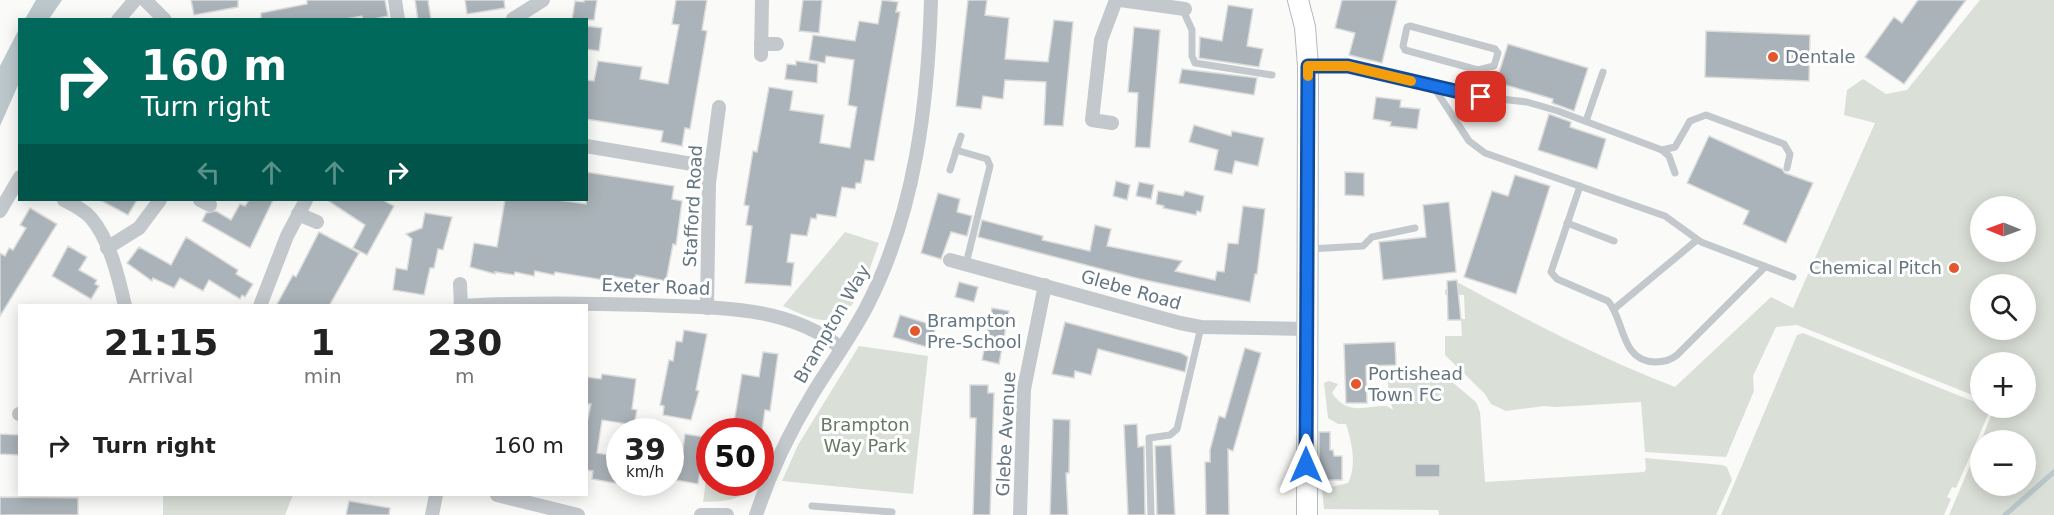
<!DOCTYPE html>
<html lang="en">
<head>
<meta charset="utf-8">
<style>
	:root { --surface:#fff; --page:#f2f2f2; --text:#222; --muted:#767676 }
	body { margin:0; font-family:"DejaVu Sans",sans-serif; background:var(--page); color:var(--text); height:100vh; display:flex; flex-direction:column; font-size:22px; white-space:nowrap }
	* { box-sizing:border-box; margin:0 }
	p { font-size:20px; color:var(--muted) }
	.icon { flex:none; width:33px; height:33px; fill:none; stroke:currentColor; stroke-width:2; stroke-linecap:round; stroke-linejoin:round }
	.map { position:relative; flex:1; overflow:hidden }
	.drawer { position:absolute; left:18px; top:304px; width:570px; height:192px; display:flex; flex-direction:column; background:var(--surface); border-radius:0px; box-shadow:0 3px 15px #0003 }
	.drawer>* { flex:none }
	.hud { position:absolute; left:18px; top:18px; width:570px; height:183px; border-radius:0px; box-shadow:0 3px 15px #0003; background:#00695c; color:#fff; overflow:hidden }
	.needle { width:39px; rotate:271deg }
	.fabs { position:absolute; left:1970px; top:196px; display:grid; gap:12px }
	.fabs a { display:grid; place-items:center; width:66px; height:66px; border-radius:50%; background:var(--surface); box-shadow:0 3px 15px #0003; font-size:30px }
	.speed { position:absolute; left:606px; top:418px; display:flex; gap:12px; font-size:30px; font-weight:700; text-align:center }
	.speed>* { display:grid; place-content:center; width:78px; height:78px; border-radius:50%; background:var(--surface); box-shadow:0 3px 15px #0003; line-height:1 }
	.speed small { font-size:15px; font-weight:400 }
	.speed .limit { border:9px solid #d22; background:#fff; color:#111 }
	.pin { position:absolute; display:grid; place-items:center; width:51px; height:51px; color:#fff; margin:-26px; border-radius:12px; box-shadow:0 3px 9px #0006 }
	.me { position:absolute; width:66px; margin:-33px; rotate:0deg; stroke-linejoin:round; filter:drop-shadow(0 0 4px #0008) }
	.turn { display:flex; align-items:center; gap:21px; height:126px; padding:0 24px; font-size:27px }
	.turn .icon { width:78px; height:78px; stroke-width:2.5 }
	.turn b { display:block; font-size:42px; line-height:51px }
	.lanes { display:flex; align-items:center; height:57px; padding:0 24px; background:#0003; justify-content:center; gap:30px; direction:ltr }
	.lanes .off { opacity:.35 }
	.eta { display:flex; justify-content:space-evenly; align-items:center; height:102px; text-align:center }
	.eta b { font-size:36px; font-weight:700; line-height:42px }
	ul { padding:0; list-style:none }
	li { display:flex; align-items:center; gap:18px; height:78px; padding:0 24px }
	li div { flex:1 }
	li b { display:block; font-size:22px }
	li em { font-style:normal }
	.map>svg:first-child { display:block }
	.green { fill:#dadfd7; fill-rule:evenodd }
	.water { fill:#bbc7cb }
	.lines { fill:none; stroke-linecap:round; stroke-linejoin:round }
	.stream { stroke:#bbc7cb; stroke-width:5 }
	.building { fill:#aab3b9; stroke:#dcdcda; stroke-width:1.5 }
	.secondary-casing { stroke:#b3babf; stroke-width:22 }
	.service { stroke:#c3c8cc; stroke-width:7 }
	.minor { stroke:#c3c8cc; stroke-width:14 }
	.secondary { stroke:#fff; stroke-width:20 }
	.route-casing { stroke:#114b97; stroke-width:15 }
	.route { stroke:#1a73e8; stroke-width:10 }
	.slow { stroke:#f59e0b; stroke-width:10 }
	.poi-dot { fill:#e4572e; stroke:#fff; stroke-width:2 }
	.labels { text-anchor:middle; stroke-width:6; stroke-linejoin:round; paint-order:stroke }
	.poi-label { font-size:18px; fill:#657683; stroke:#fff; text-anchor:start }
	.street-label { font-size:18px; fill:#657683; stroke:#fff }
	.park-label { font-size:18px; fill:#687a64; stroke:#fff }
</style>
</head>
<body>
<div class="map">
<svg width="2054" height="515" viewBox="0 0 2054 515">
	<rect width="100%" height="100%" fill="#fafaf8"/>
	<!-- green -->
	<g class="green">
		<path d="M1980 0H2054V515H1949L1980 442V486H2025V441H1981L1994 408H2025V363H1980V398L1797 325 1776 327 1753 376 1754 391 1726 457 1645 452 1641 402 1556 407 1544 406 1506 411 1491 404 1485 394 1445 355V336H1462L1461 319H1465L1464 295H1445V290L1459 283C1530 322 1600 358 1675 387L1771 297 1793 308 1875 123 1844 115 1847 90 1863 79 1886 94 1907 90ZM1980 207H2025V252H1980ZM1980 285H2025V330H1980Z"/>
		<path d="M845 232 879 243C869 268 857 323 822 320 809 319 795 311 783 306Z"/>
		<path d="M1803 333 1980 404V408H1991L1956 488 1952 487 1947 497 1951 499 1944 515H1721L1797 335Z"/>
		<path d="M859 346 928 356 913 494 782 481 798 445Z"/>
		<path d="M1418 367 1440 372 1476 402 1480 412 1485 482 1644 472 1646 469 1645 458 1722 465 1727 467 1732 480 1716 515H1439L1438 510 1324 509 1322 489 1348 483C1357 465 1352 443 1346 424H1338L1328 418 1324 383 1329 381 1338 384 1332 393C1348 416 1363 406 1387 406L1393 410 1389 397 1387 368Z"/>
		<path d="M709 458 710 483H753C743 502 723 501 703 502Z"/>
		<path d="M163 495H293L285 515H163Z"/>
	</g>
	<!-- water -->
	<g class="water">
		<path d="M36 0H62L49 19H25Z"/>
		<path d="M19 29V83L0 126V66Z"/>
	</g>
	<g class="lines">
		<!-- stream -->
		<path class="stream" d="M2005 515 2054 472"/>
	</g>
	<!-- building -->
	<g class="building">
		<path d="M191 0H238V7L194 15Z"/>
		<path d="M307 0H385L388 16 369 20H363L362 16 340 20H261V13L307 4Z"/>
		<path d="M415 0H428L431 20H418Z"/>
		<path d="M465 0H504L505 8 467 14Z"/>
		<path d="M584 0H597L594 20H572L575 1 584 2Z"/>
		<path d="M676 0H707L702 30 707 31 690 129 685 128 682 146 661 142 663 131 586 119V80L594 81 598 61 642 67 640 79 668 84 679 25 672 24Z"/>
		<path d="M803 0H822L819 33 799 31Z"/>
		<path d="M882 0 898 2 896 12H900L874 161 865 160 861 183H856L855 189 842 187 836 217 817 214 816 219 811 218 807 236 791 234 787 262 794 263 791 286 745 283 752 226 746 225 749 206 744 205 753 151 757 152 769 87 793 91 790 110 824 115 820 143 850 148 857 107 848 105 854 60 826 56 825 63 809 60 813 35 855 41 859 21 878 24Z"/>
		<path d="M968 0H987L985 15 1009 18 1005 59 1048 62 1054 20 1073 22 1063 126 1044 125 1046 82 1005 80 1003 99 983 96 981 109 956 106Z"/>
		<path d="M1342 0H1397L1382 63 1349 55 1355 33 1335 28Z"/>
		<path d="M1918 0H1966L1904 84 1865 57 1894 17 1902 23Z"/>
		<path d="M1228 5 1253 9 1247 46 1263 49 1259 67 1199 58 1200 37 1222 41Z"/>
		<path d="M586 26 602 28 599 51 586 49Z"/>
		<path d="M1134 27 1160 30 1150 148 1135 147 1138 93 1128 92Z"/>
		<path d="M1706 31 1810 35 1809 81 1705 77Z"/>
		<path d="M1508 44 1588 68 1574 111 1552 103 1553 99 1496 82Z"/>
		<path d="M796 61 818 64 817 83 785 79 787 64 796 65Z"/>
		<path d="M1182 69 1257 78 1254 95 1179 83Z"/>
		<path d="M1376 97 1401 100 1400 107 1420 109 1417 129 1390 126 1391 122 1373 119Z"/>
		<path d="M1549 114 1571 122 1570 127 1606 139 1597 169 1538 150Z"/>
		<path d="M1194 125 1231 136 1232 131 1264 138 1258 166 1235 161 1232 174 1214 170 1218 150 1189 142Z"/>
		<path d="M1709 136 1782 169 1785 173 1813 183 1786 243 1743 224 1749 211 1687 183Z"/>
		<path d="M586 172 674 186 672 199 682 201 676 245 673 244 666 281 636 275 635 280 605 275 604 280 555 272 554 275 535 271 534 276 515 272 514 275 495 272V274L470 267 474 243 497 247 505 200H558L586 204Z"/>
		<path d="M1345 172 1364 173V196L1345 195Z"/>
		<path d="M1515 175 1550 186 1516 294 1464 277 1492 191 1508 196Z"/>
		<path d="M1116 181 1130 185 1127 200 1113 196Z"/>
		<path d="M1139 182 1154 185 1151 199 1136 196Z"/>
		<path d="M1158 191 1183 196 1185 191 1204 196 1201 212 1197 211 1196 215 1163 208 1164 206 1156 204Z"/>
		<path d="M938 193 960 199 957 212 972 216 967 236 951 232 941 259 921 253Z"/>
		<path d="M100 200H137L128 215Z"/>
		<path d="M249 200H273L250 248 202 221 206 213 216 211 231 220 240 204 245 206Z"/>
		<path d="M327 200H383L394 206 367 255 353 248 365 225Z"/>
		<path d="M1449 202 1456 272 1383 280 1379 242 1426 237 1423 205Z"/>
		<path d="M1243 206 1265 209 1257 274H1255L1250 302 1140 279 978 237 982 220 1043 236 1042 240 1090 251 1095 225 1111 229 1107 246 1182 261 1175 271 1215 280 1217 271 1224 272 1228 243 1238 244Z"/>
		<path d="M30 208 57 224 0 316V253L5 256 9 248 13 250 26 228 20 225Z"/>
		<path d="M425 213 452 217 443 250 438 249 434 268H430L424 295 393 290 396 268 407 270 412 239 406 234 422 228Z"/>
		<path d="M319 232 359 253 329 306H276L293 275 296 277Z"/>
		<path d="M186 237 238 270 236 274 253 284 245 297 242 295 240 299 209 280 203 291 180 278 174 288 153 278 152 281 127 263 139 247 171 265Z"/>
		<path d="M68 246 87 257 79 270 97 280 95 284 99 286 91 299 52 276Z"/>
		<path d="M1457 280 1461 320H1448L1447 281Z"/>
		<path d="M959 282 978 287 974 302 955 297Z"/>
		<path d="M992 308 1009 311 999 364 982 360Z"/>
		<path d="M900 315 936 326 930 348 893 337Z"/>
		<path d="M1065 322 1181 353 1188 357 1185 372 1098 349 1091 375 1075 371 1074 378 1052 374Z"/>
		<path d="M684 330 707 334 696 390 699 391 691 420 663 415 664 406 660 405 669 360 673 361 676 341 682 342Z"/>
		<path d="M1395 342 1396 365 1366 366 1367 403H1346L1344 344Z"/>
		<path d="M1245 348 1261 353 1233 451 1228 449 1229 515H1206L1205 462H1210V450L1219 416 1225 418Z"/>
		<path d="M763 352 778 354 770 411 765 410 762 430 743 432 733 429 742 374 759 377Z"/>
		<path d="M602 374 636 379 632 409 637 410 634 425 602 420 597 453 620 457V484L592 479 593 471 586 470V427L591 404H586V377L601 379Z"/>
		<path d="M970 385H988V393H994L990 515H973L976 418H970Z"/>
		<path d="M1053 419 1070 420 1069 473H1066L1068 515H1050Z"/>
		<path d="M1137 424 1138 447 1144 446 1145 515H1128L1124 425Z"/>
		<path d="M1319 432H1330V450H1333L1334 456H1342V480H1319Z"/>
		<path d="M0 434 20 435V455L0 454Z"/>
		<path d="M685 434 710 438 708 454 703 453 698 484 670 479V447L683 449Z"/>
		<path d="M1171 445 1175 515H1157L1155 446Z"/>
		<rect x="1415" y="464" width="25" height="13"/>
		<path d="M0 497 78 498V515H0Z"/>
		<path d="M349 501 390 508 389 515H346Z"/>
	</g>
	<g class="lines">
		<!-- secondary casing -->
		<g class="secondary-casing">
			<path id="secondary" d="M1298 0 1305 27 1308 66 1307 515"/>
		</g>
		<!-- service -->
		<g class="service">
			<path d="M1182 8 1192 30V56L1195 63 1272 75"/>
			<path d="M1410 26 1495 49 1498 53 1494 66 1478 70 1405 50 1403 46 1407 27Z"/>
			<path d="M1310 66H1348L1474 96 1527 102 1558 111 1662 150 1669 156 1675 173"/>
			<path d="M1433 86 1469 141 1485 153 1665 216 1701 242 1793 277"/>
			<path d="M1474 96 1478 70"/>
			<path d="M1586 121 1603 72"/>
			<path d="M956 150 987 159 990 166 966 264"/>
			<path d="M1662 150 1675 147 1690 121 1706 115 1784 144 1790 154 1787 168"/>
			<path d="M950 170 961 136"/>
			<path d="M1580 186 1551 272 1557 279 1608 301C1625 320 1620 361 1655 362 1663 362 1671 360 1677 355L1765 267"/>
			<path d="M1567 223 1614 241"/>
			<path d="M1309 249 1363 246 1372 237 1415 228"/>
			<path d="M1614 309 1697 240"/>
			<path d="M812 506 892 512"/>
			<path d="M1151 515 1149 438 1170 435 1177 429 1201 327"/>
		</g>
		<!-- minor -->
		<g class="minor">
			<path d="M145 0 165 20"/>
			<path d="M395 0 398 20"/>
			<path d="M1120 0 1185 9"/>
			<path d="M513 19 543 0"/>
			<path d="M118 20 135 0"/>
			<path d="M761 44H777"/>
			<path d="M761 55 762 0"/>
			<path d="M1112 123 1092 120 1101 40 1116 0"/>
			<path d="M586 146 710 167"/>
			<path d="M64 200C74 205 84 210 91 218 110 240 119 279 125 306"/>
			<path d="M200 200 210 205"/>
			<path d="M0 211 20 177"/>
			<path d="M298 214 317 222"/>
			<path d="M107 248 139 228 160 200"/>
			<path d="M950 260 1180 323 1201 327 1306 329"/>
			<path d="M460 284 461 306"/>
			<path d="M260 306 287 236 306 200"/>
			<path d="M460 306C523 302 585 303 648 305 714 308 787 304 841 348"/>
			<path d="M707 308 709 183 719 107"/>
			<path d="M19 414H20"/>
			<path d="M497 495 578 515"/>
			<path d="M432 515 436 495"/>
			<path d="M701 515H727"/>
			<path d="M756 515C770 473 789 433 812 395 830 365 851 337 867 306 915 213 928 104 931 0"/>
			<path d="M1020 515 1024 389 1045 285"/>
		</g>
		<!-- secondary -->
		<use href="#secondary" class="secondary"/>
	</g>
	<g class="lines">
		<!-- route casing -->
		<g class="route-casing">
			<path id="route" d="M1306 465 1308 66H1348L1481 97"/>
		</g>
		<!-- route -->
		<use href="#route" class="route"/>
		<!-- slow -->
		<path class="slow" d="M1308 76V66H1348L1411 81"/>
	</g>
	<!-- markers -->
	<g class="poi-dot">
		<circle cx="1773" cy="57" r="6"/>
		<circle cx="1954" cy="268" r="6"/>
		<circle cx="915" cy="331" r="6"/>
		<circle cx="1356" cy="384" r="6"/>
	</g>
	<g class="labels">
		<!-- poi labels -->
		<g class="poi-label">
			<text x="1785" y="63">Dentale</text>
			<text x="1942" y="274" text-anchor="end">Chemical Pitch</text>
			<text x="927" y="327">Brampton<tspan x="927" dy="21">Pre-School</tspan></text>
			<text x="1368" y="380">Portishead<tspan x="1368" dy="21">Town FC</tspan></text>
		</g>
		<!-- street labels -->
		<g class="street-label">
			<text transform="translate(693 206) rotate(-87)" y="6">Stafford Road</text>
			<text transform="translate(656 287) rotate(2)" y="6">Exeter Road</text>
			<text transform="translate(1131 290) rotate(16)" y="6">Glebe Road</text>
			<text transform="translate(832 324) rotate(-60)" y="6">Brampton Way</text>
			<text transform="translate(1006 434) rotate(-87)" y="6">Glebe Avenue</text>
		</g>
		<!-- park labels -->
		<g class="park-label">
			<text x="865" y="431">Brampton<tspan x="865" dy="21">Way Park</tspan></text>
		</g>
	</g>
</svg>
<div class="fabs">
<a><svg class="needle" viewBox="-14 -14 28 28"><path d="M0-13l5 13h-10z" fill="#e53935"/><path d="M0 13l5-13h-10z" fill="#767676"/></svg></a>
<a><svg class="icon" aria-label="search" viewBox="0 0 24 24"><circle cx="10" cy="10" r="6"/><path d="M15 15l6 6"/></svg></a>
<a>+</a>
<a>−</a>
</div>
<div class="speed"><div>39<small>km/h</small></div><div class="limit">50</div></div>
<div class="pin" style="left:1481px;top:97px;background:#d93025"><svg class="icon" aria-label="arrive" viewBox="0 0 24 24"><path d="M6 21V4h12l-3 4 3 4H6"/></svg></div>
<svg class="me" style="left:1306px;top:465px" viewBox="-20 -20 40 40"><path d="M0-17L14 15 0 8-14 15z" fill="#1a73e8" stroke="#fff" stroke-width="4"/></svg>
<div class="hud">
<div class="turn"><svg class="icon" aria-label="right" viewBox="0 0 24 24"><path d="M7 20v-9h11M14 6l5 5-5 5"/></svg><div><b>160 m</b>Turn right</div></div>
<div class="lanes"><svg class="icon off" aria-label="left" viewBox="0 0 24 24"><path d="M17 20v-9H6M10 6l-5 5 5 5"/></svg><svg class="icon off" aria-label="ahead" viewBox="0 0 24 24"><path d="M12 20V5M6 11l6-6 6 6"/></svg><svg class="icon off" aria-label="ahead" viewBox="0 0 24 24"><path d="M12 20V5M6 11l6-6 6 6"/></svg><svg class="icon" aria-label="right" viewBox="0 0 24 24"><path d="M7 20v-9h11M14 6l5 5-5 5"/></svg></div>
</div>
<section class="drawer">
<div class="eta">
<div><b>21:15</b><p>Arrival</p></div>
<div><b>1</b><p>min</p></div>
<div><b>230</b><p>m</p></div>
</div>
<ul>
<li><svg class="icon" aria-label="right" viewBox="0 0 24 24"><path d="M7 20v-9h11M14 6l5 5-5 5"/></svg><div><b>Turn right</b></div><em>160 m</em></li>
</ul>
</section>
</div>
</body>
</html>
